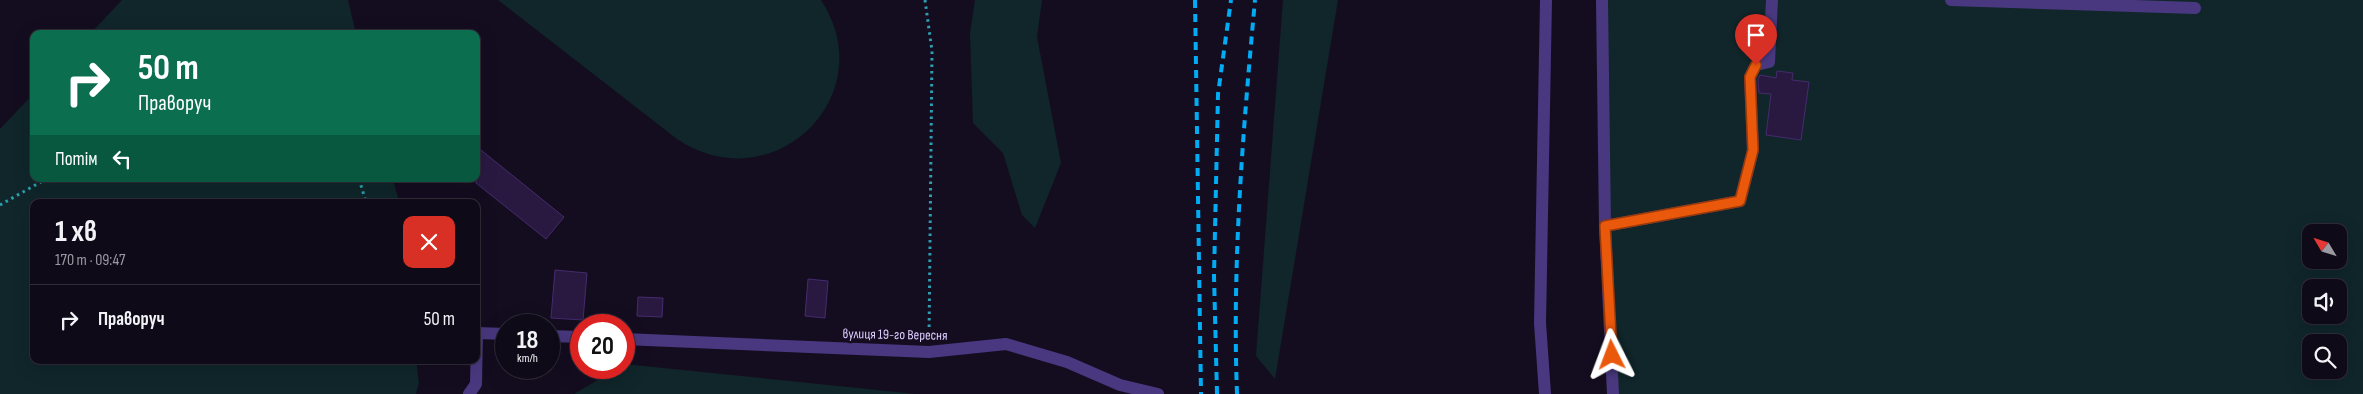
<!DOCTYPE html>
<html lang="uk">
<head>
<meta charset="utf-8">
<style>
	:root { --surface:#0f0a18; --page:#1d1825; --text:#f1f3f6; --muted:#9b9aa2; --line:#2f2b37 }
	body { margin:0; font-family:"Sofia Sans Condensed",sans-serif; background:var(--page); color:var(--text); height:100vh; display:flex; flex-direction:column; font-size:19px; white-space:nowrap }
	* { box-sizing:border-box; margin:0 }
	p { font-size:16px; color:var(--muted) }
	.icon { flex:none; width:28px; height:28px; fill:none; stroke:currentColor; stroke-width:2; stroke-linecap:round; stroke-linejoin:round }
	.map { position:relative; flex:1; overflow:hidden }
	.details { position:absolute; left:30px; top:199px; width:450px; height:165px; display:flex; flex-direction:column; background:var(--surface); border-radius:10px; box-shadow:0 5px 20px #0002,0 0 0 1px var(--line) }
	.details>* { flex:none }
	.top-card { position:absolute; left:30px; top:30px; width:450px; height:152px; border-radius:10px; box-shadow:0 5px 20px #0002,0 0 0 1px var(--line); background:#0b6e4f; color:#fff; overflow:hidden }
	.needle { width:32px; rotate:308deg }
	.fabs { position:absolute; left:2302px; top:224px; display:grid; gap:10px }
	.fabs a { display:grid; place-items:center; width:45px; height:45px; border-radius:10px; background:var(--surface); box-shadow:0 5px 20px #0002,0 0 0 1px var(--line); font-size:25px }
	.speed { position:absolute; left:495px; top:314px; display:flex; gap:10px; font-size:25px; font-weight:700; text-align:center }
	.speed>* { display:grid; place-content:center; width:65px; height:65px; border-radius:50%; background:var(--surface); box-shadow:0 5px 20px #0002,0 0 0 1px var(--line); line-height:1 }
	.speed small { font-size:12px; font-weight:400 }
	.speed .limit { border:8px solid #d22; background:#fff; color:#111 }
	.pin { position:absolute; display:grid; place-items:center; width:42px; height:42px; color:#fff; margin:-51px -21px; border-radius:50% 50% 50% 0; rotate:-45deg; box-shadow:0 0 5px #0007 }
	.pin .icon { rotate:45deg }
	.me { position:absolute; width:55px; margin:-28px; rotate:357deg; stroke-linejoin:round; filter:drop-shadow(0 0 4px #0008) }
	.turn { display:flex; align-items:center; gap:18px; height:105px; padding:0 25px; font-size:22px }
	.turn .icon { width:65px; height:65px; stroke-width:2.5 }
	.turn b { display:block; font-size:35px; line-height:42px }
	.then { display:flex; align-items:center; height:48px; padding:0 25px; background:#0003; gap:10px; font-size:19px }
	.round { display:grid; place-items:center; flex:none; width:52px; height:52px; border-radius:10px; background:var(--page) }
	.summary { display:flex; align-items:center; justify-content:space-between; height:85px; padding:0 25px }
	h1 { font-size:30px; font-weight:700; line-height:38px }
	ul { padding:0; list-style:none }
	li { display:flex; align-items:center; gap:15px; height:70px; padding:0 25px; border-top:1px solid var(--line) }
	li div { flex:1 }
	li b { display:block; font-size:19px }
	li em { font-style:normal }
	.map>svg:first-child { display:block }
	.green { fill:#10262a; fill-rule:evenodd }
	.building { fill:#291941; stroke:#452b6d }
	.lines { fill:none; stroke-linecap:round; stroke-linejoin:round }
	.path { stroke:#2e9eb1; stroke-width:3; stroke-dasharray:2.5 4; stroke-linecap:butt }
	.minor { stroke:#49387f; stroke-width:12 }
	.rail { stroke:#01acf5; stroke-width:4; stroke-dasharray:8 6; stroke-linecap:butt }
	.route-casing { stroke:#983908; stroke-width:12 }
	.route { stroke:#ea580c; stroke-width:9 }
	.labels { text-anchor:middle; stroke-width:5; stroke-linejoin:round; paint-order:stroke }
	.street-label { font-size:14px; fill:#dcccff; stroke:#140d20 }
</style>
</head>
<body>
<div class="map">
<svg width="2363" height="394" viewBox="0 0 2363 394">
	<rect width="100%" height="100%" fill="#140d20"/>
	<!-- green -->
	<g class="green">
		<path d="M122 0H348L356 34H90Z"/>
		<path d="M498 0H821C884 96 772 203 677 139Z"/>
		<path d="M975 0H1042L1037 37 1061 163 1035 228 1022 215 1003 153 973 123 970 33Z"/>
		<path d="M1283 0H1338L1275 379 1256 356Z"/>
		<path d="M1602 0H2363V394H1615ZM2311 232H2339V260H2311ZM2311 288H2339V315H2311ZM2311 342H2339V370H2311Z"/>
		<path d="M34 93V179H393L399 202H34V360H416L419 383 416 394H0V129Z"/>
		<path d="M624 364 907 393 914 394H574L618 368H624Z"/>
	</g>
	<!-- building -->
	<g class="building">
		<path d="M1777 71 1793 73 1792 80 1809 82 1801 140 1766 135 1771 94 1759 93 1758 79 1760 75 1776 78Z"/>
		<path d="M476 146 564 217 546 239 476 183Z"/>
		<path d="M555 270 587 273 583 320 551 318Z"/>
		<path d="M808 279 828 281 825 318 805 316Z"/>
		<path d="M638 297 663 298 662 317 637 316Z"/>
	</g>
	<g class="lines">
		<!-- path -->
		<g class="path">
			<path d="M925 0 932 51 929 339"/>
			<path d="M359 179 366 202"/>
			<path d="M0 205 46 179"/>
		</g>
		<!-- minor -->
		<g class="minor">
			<path d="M1602 0 1605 226 1613 394"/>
			<path d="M1951 0 2195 8"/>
			<path d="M1605 226 1740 201 1753 150 1750 77 1756 65 1769 62 1772 0"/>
			<path d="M549 336 581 337"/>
			<path d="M624 339 929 352 1006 344 1067 362 1120 385 1158 394"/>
			<path d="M469 394 476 384 477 333 506 334"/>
			<path d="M1545 394 1540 323 1546 0"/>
		</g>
		<!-- rail -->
		<g class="rail">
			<path d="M1195 0 1201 394"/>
			<path d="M1217 394 1214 276 1218 94 1231 0"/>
			<path d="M1237 394C1232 262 1243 131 1255 0"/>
		</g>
	</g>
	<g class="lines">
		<!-- route casing -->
		<g class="route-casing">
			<path id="route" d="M1612 355 1605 226 1740 201 1753 150 1750 77 1756 65"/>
		</g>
		<!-- route -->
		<use href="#route" class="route"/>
	</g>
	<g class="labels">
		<!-- street labels -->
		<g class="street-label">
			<text transform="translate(895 334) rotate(1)" y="5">вулиця 19-го Вересня</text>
		</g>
	</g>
</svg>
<div class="fabs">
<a><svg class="needle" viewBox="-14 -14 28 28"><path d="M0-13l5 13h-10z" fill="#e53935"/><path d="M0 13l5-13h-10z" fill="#9b9aa2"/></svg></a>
<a><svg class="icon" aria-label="sound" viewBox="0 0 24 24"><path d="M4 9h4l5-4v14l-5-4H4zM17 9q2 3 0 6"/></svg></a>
<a><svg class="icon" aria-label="search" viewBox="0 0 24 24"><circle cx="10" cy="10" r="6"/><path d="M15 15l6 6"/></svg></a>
</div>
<div class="speed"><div>18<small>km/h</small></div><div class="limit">20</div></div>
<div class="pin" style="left:1756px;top:65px;background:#d93025"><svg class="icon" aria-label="arrive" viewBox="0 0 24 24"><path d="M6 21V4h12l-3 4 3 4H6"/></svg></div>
<svg class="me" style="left:1612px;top:355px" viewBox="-20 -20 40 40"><path d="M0-17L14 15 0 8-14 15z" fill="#ea580c" stroke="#fff" stroke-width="4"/></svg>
<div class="top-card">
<div class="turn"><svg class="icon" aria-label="right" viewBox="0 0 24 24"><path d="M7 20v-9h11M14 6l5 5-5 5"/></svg><div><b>50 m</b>Праворуч</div></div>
<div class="then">Потім<svg class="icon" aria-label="left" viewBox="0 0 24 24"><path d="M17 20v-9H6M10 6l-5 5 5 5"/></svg></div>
</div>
<section class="details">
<div class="summary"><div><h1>1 хв</h1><p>170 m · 09:47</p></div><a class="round" style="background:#d93025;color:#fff"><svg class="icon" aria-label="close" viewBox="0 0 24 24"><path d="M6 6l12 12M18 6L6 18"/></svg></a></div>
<ul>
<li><svg class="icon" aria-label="right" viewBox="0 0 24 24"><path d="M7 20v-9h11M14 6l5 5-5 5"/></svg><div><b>Праворуч</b></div><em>50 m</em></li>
</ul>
</section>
</div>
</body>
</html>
